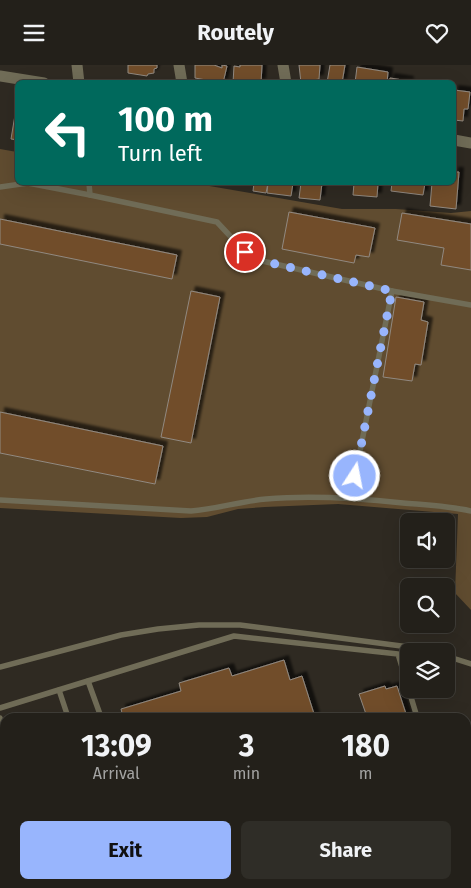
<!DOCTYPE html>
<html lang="en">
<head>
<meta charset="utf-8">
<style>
	:root { --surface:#23201a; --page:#2f2d27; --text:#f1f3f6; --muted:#a3a3a2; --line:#403e39; --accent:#98b5fd }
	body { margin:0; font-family:"Fira Sans",sans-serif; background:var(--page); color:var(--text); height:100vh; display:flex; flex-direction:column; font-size:19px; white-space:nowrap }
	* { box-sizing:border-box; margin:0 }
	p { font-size:16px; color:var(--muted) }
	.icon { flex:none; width:28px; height:28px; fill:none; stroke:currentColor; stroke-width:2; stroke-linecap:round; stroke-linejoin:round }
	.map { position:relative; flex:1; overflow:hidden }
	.panel { position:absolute; left:0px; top:648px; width:471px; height:176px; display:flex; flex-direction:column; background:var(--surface); border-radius:15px 15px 0 0; box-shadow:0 5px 20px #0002,0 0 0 1px var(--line) }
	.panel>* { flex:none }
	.hud { position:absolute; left:15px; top:15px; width:441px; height:105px; border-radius:8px; box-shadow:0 5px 20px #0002,0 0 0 1px var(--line); background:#00695c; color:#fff; overflow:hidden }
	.controls { position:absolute; left:400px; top:448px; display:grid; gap:10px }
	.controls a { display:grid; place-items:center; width:55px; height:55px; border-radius:8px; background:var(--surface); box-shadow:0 5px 20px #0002,0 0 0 1px var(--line); font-size:25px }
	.pin { position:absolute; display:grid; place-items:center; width:42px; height:42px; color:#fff; margin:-21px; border:2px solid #fff; border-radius:50%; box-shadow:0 1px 5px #0007 }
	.me { position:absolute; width:55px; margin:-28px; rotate:11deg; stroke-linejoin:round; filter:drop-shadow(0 0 4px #0008) }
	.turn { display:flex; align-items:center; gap:18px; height:105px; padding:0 20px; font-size:22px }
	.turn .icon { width:65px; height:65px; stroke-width:2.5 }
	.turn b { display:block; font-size:35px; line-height:42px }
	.eta { display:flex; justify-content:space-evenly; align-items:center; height:85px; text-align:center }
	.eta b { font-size:30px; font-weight:700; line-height:35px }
	.action { display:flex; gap:10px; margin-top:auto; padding:10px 20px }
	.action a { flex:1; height:58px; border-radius:8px; background:var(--accent); color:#111; font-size:20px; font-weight:700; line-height:58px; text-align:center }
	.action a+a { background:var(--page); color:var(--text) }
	header { display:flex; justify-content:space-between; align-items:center; height:65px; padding:0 20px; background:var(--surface); font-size:22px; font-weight:700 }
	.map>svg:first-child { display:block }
	.green { fill:#604c30 }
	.building { fill:#714e29; stroke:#918981; filter:url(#shadow) }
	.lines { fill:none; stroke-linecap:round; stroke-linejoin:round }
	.path { stroke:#948f89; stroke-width:2.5; stroke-dasharray:2.5 2.5; stroke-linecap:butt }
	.lane { stroke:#706c57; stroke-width:5.5 }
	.street { stroke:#706c57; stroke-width:11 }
	.route { stroke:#98b5fd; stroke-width:9; stroke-dasharray:0 16.2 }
</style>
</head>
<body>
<header><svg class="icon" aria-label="menu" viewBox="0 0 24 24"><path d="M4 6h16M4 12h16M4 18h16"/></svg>Routely<svg class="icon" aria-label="heart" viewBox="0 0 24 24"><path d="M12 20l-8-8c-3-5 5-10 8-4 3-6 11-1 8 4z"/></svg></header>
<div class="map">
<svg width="471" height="823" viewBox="0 0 471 823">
	<defs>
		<filter id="shadow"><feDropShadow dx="4.5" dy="-4.5" stdDeviation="1" flood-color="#0009"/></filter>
	</defs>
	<rect width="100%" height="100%" fill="#2f2a22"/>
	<!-- green -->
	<path class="green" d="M0 84 17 87 18 118H192L342 144H396L451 148 471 146V545L455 528 458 449 338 439 265 442 238 444 207 452 181 453 0 443Z"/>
	<!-- building -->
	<g class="building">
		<path d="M128 0H157V3L154 4V8L148 9 147 11 128 8Z"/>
		<path d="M195 0H214L222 3V0L227 1 223 18 195 13Z"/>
		<path d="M240 0H262L261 18H233L234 1 240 2Z"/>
		<path d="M299 0H320L319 14 313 15V18H301Z"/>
		<path d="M330 0H345L342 18H327Z"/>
		<path d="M357 2 388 7 387 18H355Z"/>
		<path d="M390 13 409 16V18H389Z"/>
		<path d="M454 25 470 27 468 44H464L463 56 454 55Z"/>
		<path d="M17 38H18V75L11 74Z"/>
		<path d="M454 107H459L456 144 430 141 432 118H454Z"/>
		<path d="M254 118H268L266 128 253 126Z"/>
		<path d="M268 118H293L291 131 267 128Z"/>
		<path d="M301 118H322L320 135 299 133Z"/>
		<path d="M354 118H378L377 132 353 130Z"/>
		<path d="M392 118H425L423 130 391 126Z"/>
		<path d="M289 147 375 163 369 192 356 190 354 198 282 184Z"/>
		<path d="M402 148 471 159V205L441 200 444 183 397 175Z"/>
		<path d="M0 154 177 190 172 214 0 179Z"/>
		<path d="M191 226 220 232 191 378 161 372Z"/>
		<path d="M396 232 424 237 421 255 428 257 421 300 415 299 412 316 383 312Z"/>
		<path d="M0 347 163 381 155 419 0 388Z"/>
		<path d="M284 595 290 615 302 611 315 652H123L121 644 181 626 179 618 229 603 232 611Z"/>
		<path d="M385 621 386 624 397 621 407 652H367L359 629Z"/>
	</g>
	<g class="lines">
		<!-- path -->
		<path class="path" d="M284 823 287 822 288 819"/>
		<!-- lane -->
		<g class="lane">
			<path d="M89 118 90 130 217 157 245 187 258 195 392 226 471 240"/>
			<path d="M0 122 28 118 90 130"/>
			<path d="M355 411 392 226"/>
			<path d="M0 435 191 446C217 444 241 436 266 434 313 430 357 433 403 438 426 440 449 441 471 446"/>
			<path d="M446 591 471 599"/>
			<path d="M0 602 121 570 158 564 199 560H240L409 582 426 586"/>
			<path d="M88 616 101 652"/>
			<path d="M59 625 68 652"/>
			<path d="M0 643 234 571 398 589 417 652"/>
			<path d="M0 653 5 669"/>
			<path d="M52 819 53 823"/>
			<path d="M103 823 117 819"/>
		</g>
		<!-- street -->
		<g class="street">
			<path d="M77 0 79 18"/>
			<path d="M179 0 182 18"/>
			<path d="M283 0 286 18"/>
			<path d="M0 11 44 18"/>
			<path d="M454 75 471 78"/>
		</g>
	</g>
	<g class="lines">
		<!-- route -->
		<path class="route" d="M245 187 258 195 392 226 355 411"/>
	</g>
</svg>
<div class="controls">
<a><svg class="icon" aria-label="sound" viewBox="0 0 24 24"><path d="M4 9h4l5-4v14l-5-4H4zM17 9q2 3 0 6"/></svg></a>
<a><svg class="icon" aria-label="search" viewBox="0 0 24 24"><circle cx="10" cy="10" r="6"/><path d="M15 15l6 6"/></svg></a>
<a><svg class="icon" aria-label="layers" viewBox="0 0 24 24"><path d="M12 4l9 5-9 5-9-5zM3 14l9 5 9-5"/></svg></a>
</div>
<div class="pin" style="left:245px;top:187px;background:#d93025"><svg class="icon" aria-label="arrive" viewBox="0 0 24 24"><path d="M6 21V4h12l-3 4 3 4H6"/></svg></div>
<svg class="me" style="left:355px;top:411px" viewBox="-20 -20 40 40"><circle r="17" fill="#98b5fd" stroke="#fff" stroke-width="3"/><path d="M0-11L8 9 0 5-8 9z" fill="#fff"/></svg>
<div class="hud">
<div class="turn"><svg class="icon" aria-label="left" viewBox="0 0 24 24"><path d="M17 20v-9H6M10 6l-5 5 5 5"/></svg><div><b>100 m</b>Turn left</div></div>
</div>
<section class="panel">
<div class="eta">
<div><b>13:09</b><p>Arrival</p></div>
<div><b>3</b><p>min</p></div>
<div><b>180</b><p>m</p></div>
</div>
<div class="action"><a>Exit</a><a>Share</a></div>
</section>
</div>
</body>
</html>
